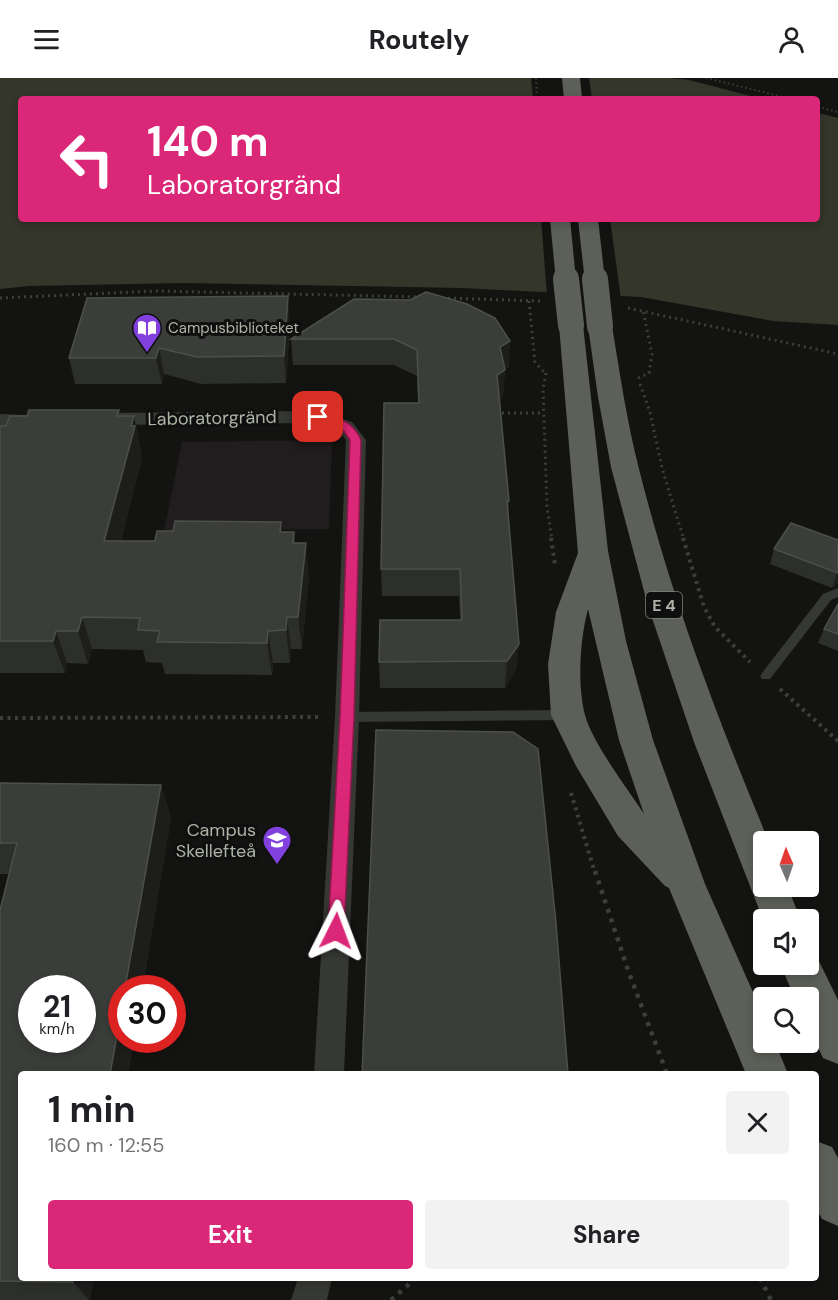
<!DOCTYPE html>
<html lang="en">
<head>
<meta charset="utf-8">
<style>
	:root { --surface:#fff; --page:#f2f2f2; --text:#202124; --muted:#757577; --accent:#db2777 }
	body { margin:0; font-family:"DM Sans",sans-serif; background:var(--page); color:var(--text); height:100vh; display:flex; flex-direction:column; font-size:22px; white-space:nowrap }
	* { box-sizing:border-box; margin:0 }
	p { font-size:20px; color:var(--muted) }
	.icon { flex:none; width:33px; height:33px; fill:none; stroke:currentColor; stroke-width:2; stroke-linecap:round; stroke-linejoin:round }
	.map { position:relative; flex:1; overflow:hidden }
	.side { position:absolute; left:18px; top:993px; width:801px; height:210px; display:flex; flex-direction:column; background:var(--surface); border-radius:6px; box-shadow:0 3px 9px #0003 }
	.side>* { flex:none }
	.top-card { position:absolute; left:18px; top:18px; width:802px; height:126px; border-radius:6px; box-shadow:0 3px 9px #0003; background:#db2777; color:#fff; overflow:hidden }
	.needle { width:39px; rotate:358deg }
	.fabs { position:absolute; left:753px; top:753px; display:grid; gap:12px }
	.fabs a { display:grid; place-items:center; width:66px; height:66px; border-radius:6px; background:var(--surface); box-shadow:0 3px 9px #0003; font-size:30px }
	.speed { position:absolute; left:18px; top:897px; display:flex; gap:12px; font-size:30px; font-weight:700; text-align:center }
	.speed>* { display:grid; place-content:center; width:78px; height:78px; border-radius:50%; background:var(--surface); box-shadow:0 3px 9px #0003; line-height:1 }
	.speed small { font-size:15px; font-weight:400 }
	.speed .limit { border:9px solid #d22; background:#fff; color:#111 }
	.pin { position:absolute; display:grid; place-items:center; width:51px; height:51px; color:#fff; margin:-26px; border-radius:12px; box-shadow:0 3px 9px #0006 }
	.me { position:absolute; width:66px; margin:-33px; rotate:3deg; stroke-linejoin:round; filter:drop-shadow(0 0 4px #0008) }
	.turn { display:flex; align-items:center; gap:21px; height:126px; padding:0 30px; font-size:27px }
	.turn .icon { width:78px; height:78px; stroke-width:2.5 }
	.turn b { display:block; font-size:42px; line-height:51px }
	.round { display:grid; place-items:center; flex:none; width:63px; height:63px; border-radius:6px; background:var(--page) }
	.summary { display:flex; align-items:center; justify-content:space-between; height:102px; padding:0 30px }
	h1 { font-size:36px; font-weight:700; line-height:45px }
	.action { display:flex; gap:12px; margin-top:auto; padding:12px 30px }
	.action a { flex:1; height:69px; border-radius:6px; background:var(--accent); color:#fff; font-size:24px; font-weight:700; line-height:69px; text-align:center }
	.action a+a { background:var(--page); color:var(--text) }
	header { display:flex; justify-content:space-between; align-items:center; height:78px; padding:0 30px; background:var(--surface); font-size:27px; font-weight:700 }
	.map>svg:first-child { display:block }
	.green { fill:#211c1d }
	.water { fill:#34362a }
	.pier { fill:#131412 }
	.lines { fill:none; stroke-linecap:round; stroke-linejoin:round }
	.path-far3 { stroke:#3d3f3a; stroke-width:2; stroke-dasharray:1.5 3; stroke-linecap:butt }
	.path-far2 { stroke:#3d3f3a; stroke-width:3; stroke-dasharray:2 4; stroke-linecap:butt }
	.path-far1 { stroke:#3d3f3a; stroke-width:4; stroke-dasharray:3 4.5; stroke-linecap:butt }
	.path { stroke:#3d3f3a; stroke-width:4.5; stroke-dasharray:4 6; stroke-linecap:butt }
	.service { fill:#363834; fill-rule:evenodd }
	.minor { fill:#363834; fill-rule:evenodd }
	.trunk { fill:#5c6058; fill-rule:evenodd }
	.trunk-bridge-far1 { stroke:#5c6058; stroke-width:20 }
	.trunk-bridge { stroke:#5c6058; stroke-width:26 }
	.wall { fill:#2d2f2c }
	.shaded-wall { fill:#1d1e1c }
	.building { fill:#3a3d39; stroke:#4c504a; stroke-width:1.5; fill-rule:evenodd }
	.route { fill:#db2777; stroke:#8e194d; stroke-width:1.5 }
	.labels { text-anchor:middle; stroke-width:6; stroke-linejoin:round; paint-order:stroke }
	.far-poi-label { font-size:15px; fill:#adb3a5; stroke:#0e0f0e; text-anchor:start }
	.shield { fill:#0e0f0e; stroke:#7d8278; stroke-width:1.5 }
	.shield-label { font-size:16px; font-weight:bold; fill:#adb3a5 }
	.street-label { font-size:18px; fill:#adb3a5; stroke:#0e0f0e }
	.poi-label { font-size:18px; fill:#adb3a5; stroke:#0e0f0e; text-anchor:end }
</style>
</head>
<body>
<header><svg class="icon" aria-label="menu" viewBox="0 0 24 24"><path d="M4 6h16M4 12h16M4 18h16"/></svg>Routely<svg class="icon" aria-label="person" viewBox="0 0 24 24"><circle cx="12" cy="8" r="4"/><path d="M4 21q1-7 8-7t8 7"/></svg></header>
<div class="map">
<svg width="838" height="1222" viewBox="0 0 838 1222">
	<rect width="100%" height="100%" fill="#131412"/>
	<!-- green -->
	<path class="green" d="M332 362 329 451 164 453 182 364Z"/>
	<!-- water -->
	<path class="water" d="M0 0H670L689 2 762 21H21V141H818V35L838 40V247L773 243 641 219 463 210 182 205 29 208 0 211Z"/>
	<!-- pier -->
	<g class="pier">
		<path d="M531 0H589L592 21H533Z"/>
		<path d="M541 141H610L621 221 547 217Z"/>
	</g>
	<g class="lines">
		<!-- path-far3 -->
		<g class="path-far3">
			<path d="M536 0 537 21"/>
			<path d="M706 0 791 21"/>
			<path d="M818 29 838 34"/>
		</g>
		<!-- path-far2 -->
		<g class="path-far2">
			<path d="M0 220 157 213 420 219"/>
			<path d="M442 220 540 223"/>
			<path d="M529 223 535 284 545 295"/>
			<path d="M628 230 838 276"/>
			<path d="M546 295 543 311 547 429 552 462"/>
			<path d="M638 300 649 295 652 276 643 232"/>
			<path d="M640 306 650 334 662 390 684 462"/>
			<path d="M496 335H544"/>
		</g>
		<!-- path-far1 -->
		<g class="path-far1">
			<path d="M551 460 555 487"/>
			<path d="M683 460 704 529 715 549 750 584"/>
			<path d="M780 611 838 663"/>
			<path d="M0 640 319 639"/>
			<path d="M571 715 595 795"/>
		</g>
		<!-- path -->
		<g class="path">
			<path d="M595 793 628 892 667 996"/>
			<path d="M760 1200 771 1222"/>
			<path d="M391 1222 416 1200"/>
		</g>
		<!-- service -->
		<g class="service">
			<path d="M838 510V519L831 522 770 601H762L760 598 762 595 823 516Z"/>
			<path d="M567 632 571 634 573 637 571 640 567 642 347 644 343 642 341 639 343 636 347 634Z"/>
		</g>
		<!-- minor -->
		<g class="minor">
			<path d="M318 333 352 344 366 362 359 639 344 996H314L335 639 346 362 338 352 318 345 103 347 96 345 93 341 96 337 103 335Z"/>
			<path d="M0 336 48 338 51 342 48 346 0 348Z"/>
			<path d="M298 1200H332L327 1222H291Z"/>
		</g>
		<!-- trunk -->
		<g class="trunk">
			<path d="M562 0H580L582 21H564Z"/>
			<path d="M571 240 579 242 583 247 608 473 626 563 653 662 705 806 764 939V964H775L788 996H746L669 810 665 808 618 758 576 688 551 637 548 586 556 534 578 475 559 247 563 242ZM588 531 619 662 644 736C627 710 592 664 585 637 577 606 580 561 588 531Z"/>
			<path d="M600 241 608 243 612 248C620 296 627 344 639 391 671 519 718 642 769 764H764V808H787L801 842H764V844L694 664 648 528 611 389 598 319 588 248 592 243Z"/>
			<path d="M808 871 814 873 838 922V986L823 980 808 948V920H795L780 886H808Z"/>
			<path d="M816 1063 832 1069 838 1080V1148L822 1141 816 1130Z"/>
		</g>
		<!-- trunk-bridge-far1 -->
		<g class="trunk-bridge-far1">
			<path d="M560 141 566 203"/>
			<path d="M588 141 595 203"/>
		</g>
		<!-- trunk-bridge -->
		<g class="trunk-bridge">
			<path d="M566 201 571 247"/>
			<path d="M595 201 600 248"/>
		</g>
	</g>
	<!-- wall -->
	<g class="wall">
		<path d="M354 221 509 289 505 291 503 318 500 321 509 423 508 440 519 566 516 592 505 610H380L379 584 460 542 459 518H382L381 491 418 325 417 298 394 287H293L291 261Z"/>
		<path d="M290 244 286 305 201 306 164 296 162 306H75L69 280Z"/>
		<path d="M119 332 120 338H134L142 380 121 463H155L173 453 281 444 282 454H294L295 465 309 497 302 571H291L290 585H273L272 597 165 596 162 585 146 584 143 572 92 571 88 586 67 585 65 595H0V348H6L27 338Z"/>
		<path d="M838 462V505L836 508 832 510 770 486 774 471Z"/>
		<path d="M838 526V573L818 565 824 551Z"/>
		<path d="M0 705 161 707 171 740 90 1222H0V832L9 796H0Z"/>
	</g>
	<!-- shaded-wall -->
	<g class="shaded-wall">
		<path d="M288 218 290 244 286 305 284 278Z"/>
		<path d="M510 263 509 289 498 295 500 269Z"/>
		<path d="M159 270 164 296 162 306 156 280Z"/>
		<path d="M505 292 503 318 496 323 497 297Z"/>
		<path d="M134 338 142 380 113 496 104 463Z"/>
		<path d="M306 465 309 497 302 571 298 539Z"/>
		<path d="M837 495H838V505L836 508 832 510Z"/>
		<path d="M82 539 92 571 88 586 78 553Z"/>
		<path d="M287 539 291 571 290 585 286 552Z"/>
		<path d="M56 553 67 585 65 595 53 563Z"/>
		<path d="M268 553 273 585 272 597 267 565Z"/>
		<path d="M519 566 516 592 505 610 507 583Z"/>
		<path d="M161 707 171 740 142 910H125Z"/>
		<path d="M122 930V962H133L128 996H110Z"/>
		<path d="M74 1200H94L90 1222H89L73 1204Z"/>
	</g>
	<!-- building -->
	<g class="building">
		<path d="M426 214 467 226 495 240 510 263 500 269 505 292 497 297 509 423H507L519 566 507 583 379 584 380 542H462L460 491H381L384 325H419L417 272 394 261H291L354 221 410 222Z"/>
		<path d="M288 218 284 278 197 279 159 270 156 280H69L87 220Z"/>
		<path d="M29 332H119L117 338H134L131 348H135L104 463H155L157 453H173L175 443 281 444 280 454H294L293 465H306L298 539H287L286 552 268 553 267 565 157 564 160 553 138 552 140 540 82 539 78 553H56L53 563H0V348H6L10 338H27Z"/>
		<path d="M791 445 838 462V495L774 471Z"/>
		<path d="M838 526V556L824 551Z"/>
		<path d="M376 652 513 654 538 671 556 845 568 996H362Z"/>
		<path d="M0 705 161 707 125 910H122V930L110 996H21V1200H74L73 1204 0 1203V832L17 765H0ZM32 910H82V962H32Z"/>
	</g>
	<!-- route -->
	<path class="route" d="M318 335C338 340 352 342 361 362L354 639 344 853 342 858 336 860 330 858 328 853 340 639 350 362 340 348 314 341 313 339Z"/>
	<!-- icons -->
	<defs>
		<g id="library-pin" transform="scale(1.5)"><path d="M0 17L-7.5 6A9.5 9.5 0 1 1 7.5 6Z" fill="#8240de" stroke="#0e0f0e"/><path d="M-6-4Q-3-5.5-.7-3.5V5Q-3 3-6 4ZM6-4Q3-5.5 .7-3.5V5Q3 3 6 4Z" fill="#fff"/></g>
		<g id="university-pin" transform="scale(1.5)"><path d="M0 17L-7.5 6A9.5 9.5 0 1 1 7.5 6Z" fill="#8240de" stroke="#0e0f0e"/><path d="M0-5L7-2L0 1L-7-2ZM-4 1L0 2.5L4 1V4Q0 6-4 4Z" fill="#fff"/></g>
	</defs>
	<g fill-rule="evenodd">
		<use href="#library-pin" x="147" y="250"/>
		<use href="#university-pin" x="277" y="762"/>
	</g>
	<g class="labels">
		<!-- far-poi labels -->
		<g class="far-poi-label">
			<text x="168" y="255">Campusbiblioteket</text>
		</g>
		<!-- shield labels -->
		<rect class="shield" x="646" y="514" width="36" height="26" rx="4.5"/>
		<g class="shield-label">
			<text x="664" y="533">E 4</text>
		</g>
		<!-- street labels -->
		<g class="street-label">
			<text transform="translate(212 340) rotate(-1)" y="6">Laboratorgränd</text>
		</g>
		<!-- poi labels -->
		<g class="poi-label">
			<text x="256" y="758">Campus<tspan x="256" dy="21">Skellefteå</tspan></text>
		</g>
	</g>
</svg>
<div class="fabs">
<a><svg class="needle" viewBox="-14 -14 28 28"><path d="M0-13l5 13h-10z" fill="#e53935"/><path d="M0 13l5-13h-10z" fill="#757577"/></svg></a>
<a><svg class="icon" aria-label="sound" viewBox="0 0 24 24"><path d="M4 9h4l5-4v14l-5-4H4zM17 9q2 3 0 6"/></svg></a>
<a><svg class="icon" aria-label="search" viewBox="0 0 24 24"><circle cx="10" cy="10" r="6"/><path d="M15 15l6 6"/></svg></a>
</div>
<div class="speed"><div>21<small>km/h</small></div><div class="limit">30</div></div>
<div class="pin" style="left:318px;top:339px;background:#d93025"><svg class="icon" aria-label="arrive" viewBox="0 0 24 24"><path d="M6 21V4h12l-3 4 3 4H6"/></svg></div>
<svg class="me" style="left:336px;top:853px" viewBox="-20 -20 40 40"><path d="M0-17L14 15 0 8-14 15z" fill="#db2777" stroke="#fff" stroke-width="4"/></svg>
<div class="top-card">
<div class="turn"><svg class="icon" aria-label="left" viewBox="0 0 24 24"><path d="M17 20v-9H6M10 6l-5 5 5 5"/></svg><div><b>140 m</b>Laboratorgränd</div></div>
</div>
<section class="side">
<div class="summary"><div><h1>1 min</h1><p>160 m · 12:55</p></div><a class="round"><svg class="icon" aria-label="close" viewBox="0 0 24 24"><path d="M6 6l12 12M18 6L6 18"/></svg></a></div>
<div class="action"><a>Exit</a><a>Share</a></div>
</section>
</div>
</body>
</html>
